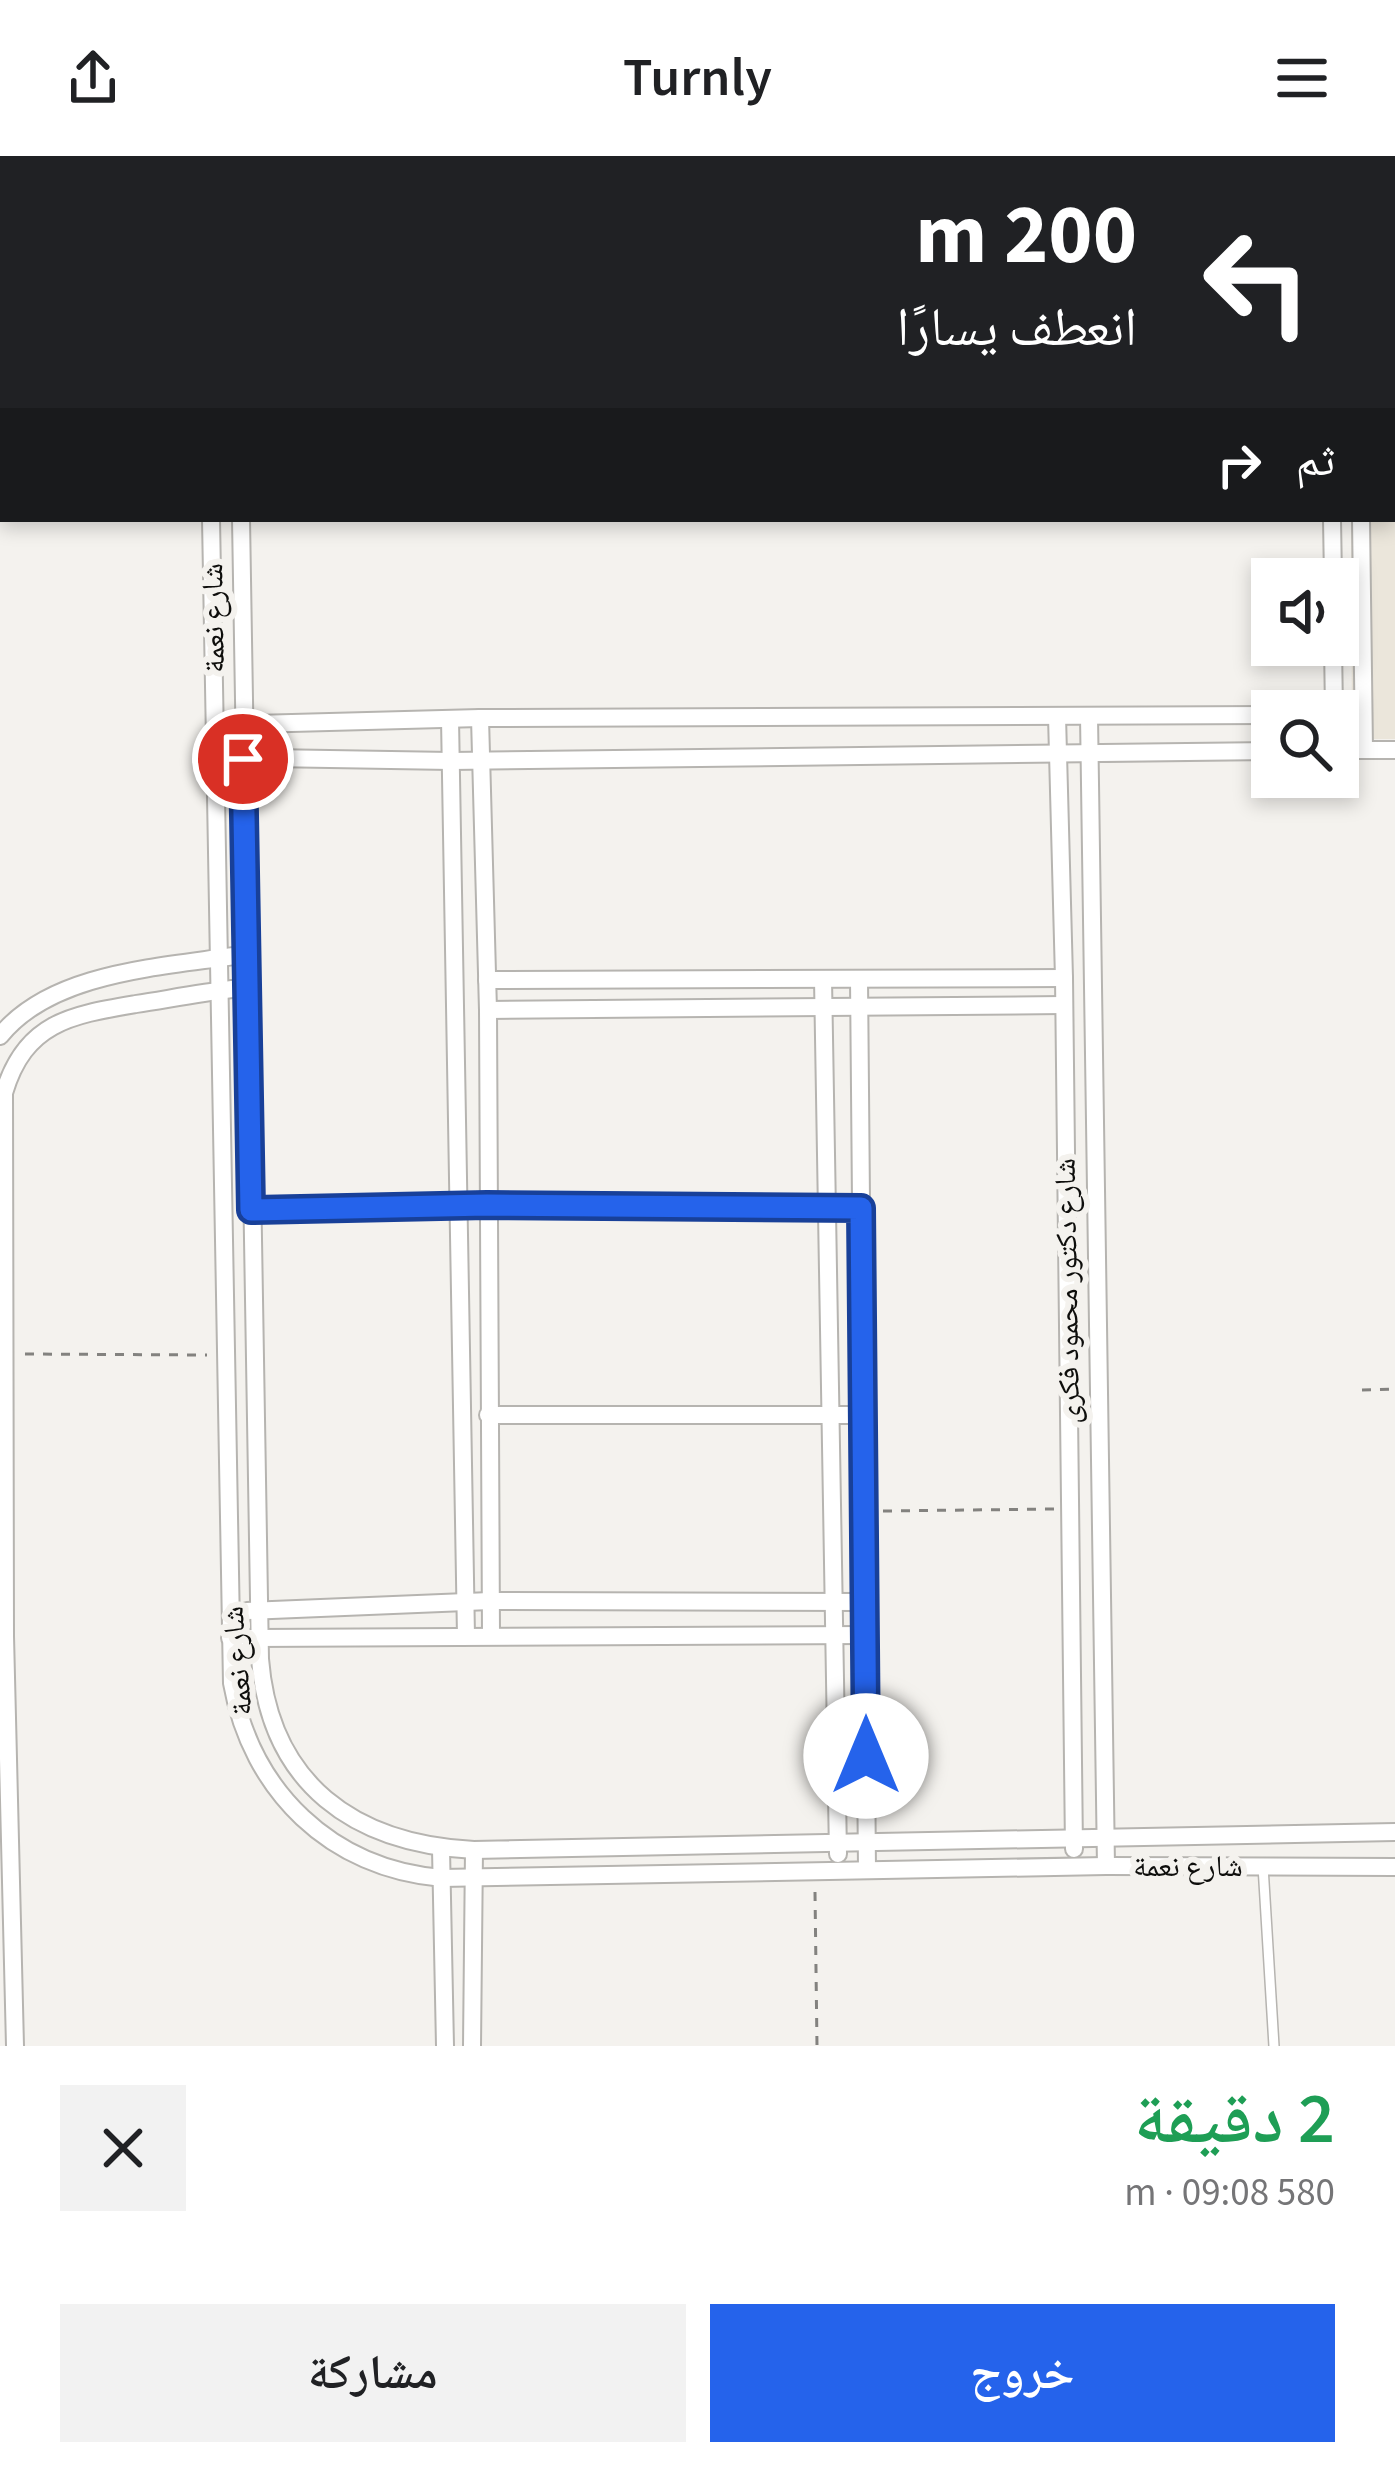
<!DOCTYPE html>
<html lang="ar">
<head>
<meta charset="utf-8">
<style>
	:root { --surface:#fff; --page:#f2f2f2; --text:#202124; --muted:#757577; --accent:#2563eb }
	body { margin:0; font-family:"Source Sans 3","Noto Naskh Arabic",sans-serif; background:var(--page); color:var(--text); direction:rtl; height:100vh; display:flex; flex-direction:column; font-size:45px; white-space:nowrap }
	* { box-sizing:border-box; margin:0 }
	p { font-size:39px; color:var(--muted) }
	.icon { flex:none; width:66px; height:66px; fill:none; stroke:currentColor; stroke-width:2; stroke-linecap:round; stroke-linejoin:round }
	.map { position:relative; height:1890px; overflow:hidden; direction:ltr }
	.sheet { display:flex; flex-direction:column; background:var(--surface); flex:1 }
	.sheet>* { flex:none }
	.guide { position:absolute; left:0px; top:0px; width:1395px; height:366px; box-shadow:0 6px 18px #0003; direction:rtl; background:#202124; color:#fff; overflow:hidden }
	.tools { position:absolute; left:1251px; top:402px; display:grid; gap:24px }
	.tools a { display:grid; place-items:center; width:108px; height:108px; border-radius:0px; background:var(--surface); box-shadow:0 6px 18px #0003; font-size:60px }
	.pin { position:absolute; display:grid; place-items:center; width:102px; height:102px; color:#fff; margin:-51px; border:6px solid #fff; border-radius:50%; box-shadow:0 3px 12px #0007 }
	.me { position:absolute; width:132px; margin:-66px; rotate:0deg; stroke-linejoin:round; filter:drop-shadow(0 0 9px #0008) }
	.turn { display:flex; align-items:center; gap:42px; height:252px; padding:0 60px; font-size:54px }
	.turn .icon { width:156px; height:156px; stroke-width:2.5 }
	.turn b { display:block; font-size:84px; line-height:102px }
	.then { display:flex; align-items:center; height:114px; padding:0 60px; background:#0003; gap:24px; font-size:45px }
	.round { display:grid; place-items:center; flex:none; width:126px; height:126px; border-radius:0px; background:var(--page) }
	.overview { display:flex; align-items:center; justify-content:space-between; height:204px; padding:0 60px }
	h1 { font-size:72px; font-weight:600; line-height:90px; color:#1e9e55 }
	.primary-button { display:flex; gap:24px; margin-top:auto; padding:24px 60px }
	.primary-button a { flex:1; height:138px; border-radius:0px; background:var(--accent); color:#fff; font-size:48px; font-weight:600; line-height:138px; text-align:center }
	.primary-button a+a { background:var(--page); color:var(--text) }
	header { display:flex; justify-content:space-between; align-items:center; height:156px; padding:0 60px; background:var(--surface); font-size:54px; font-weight:600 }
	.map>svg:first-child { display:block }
	.built { fill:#ebe6db }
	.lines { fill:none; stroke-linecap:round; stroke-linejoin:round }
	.lane-casing { stroke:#b6b4b0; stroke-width:12 }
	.street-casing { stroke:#b6b4b0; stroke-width:20 }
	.path { stroke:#83827f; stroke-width:3; stroke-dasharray:9 9; stroke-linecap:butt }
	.lane { stroke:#fff; stroke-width:9 }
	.street { stroke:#fff; stroke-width:16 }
	.route-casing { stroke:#184099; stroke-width:30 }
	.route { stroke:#2563eb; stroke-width:21 }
	.labels { text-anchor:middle; stroke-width:12; stroke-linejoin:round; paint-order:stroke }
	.street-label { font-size:30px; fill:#0e0e0c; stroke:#f4f2ee }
</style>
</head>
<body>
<header><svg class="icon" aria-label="menu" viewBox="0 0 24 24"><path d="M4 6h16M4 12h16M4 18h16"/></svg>Turnly<svg class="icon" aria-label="share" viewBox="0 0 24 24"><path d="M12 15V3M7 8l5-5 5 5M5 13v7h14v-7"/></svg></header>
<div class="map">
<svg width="1395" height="1890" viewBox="0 0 1395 1890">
	<rect width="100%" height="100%" fill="#f4f2ee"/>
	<!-- built -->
	<path class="built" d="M1348 0H1395V583H1352L1351 363H1392V3Z"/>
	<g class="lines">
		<!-- lane casing -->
		<g class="lane-casing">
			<g id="lane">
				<path d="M1392 204 1395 206"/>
				<path d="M1392 266 1395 264"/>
				<path d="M251 1054 456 1050"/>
				<path d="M1263 1710 1274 1890"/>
			</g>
		</g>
		<!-- street casing -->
		<g class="street-casing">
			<g id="street">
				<path d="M1328 0V3"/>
				<path d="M203 3V0"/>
				<path d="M243 3 245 0"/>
				<path d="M1364 3V0"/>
				<path d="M211 363 232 1527C251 1635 331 1713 442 1722L1106 1710 1395 1711"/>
				<path d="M241 363 260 1503C270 1628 354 1688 474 1694L1395 1676"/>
				<path d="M1332 363 1333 423"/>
				<path d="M1361 363 1364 594"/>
				<path d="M1333 489 1334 555"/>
				<path d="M1057 560 1064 822 1074 1693"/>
				<path d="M1089 560 1106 1710"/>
				<path d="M480 562 488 854 491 1479"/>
				<path d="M450 563 466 1480"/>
				<path d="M216 569 480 562 1272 559"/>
				<path d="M1338 594H1395"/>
				<path d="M216 601 451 605 1272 595"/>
				<path d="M823 823 838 1698"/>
				<path d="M859 823 867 1713"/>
				<path d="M487 824 1064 822"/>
				<path d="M488 854 1064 849"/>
				<path d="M0 880C53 814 167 811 247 798"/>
				<path d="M457 1050 861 1052"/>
				<path d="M488 1259H863"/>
				<path d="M247 1455 490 1445 864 1446"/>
				<path d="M230 1482 865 1479"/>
				<path d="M441 1693 445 1890"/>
				<path d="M15 1890 5 1480 4 937C25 866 71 859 136 848 168 843 200 837 232 833"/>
				<path d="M472 1890 474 1694"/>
			</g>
		</g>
		<!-- path -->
		<g class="path">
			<path d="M25 1198 207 1199"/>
			<path d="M1362 1234 1395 1233"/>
			<path d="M883 1355 1054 1353"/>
			<path d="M815 1736 817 1890"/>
		</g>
		<!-- lane -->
		<use href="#lane" class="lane"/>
		<!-- street -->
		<use href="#street" class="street"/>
	</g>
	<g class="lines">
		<!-- route casing -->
		<g class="route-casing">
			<path id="route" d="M243 603 251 1054 487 1049 861 1052 866 1600"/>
		</g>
		<!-- route -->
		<use href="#route" class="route"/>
	</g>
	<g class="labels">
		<!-- street labels -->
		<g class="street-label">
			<text transform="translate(213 462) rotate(-91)" y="10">شارع نعمة</text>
			<text transform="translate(1067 1135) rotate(-91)" y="10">شارع دكتور محمود فكرى</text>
			<text transform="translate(237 1505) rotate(-95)" y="10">شارع نعمة</text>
			<text x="1188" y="1720">شارع نعمة</text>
		</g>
	</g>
</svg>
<div class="tools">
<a><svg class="icon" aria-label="sound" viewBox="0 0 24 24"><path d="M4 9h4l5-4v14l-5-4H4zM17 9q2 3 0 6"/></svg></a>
<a><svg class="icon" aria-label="search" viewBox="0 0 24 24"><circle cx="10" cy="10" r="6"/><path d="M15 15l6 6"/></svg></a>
</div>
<div class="pin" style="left:243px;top:603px;background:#d93025"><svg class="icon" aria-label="arrive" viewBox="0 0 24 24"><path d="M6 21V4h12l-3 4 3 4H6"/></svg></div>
<svg class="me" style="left:866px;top:1600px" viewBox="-20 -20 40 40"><circle r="19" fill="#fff"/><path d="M0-13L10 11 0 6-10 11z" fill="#2563eb"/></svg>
<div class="guide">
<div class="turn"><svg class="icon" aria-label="left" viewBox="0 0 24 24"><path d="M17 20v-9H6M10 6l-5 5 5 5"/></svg><div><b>200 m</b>انعطف يسارًا</div></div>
<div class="then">ثم<svg class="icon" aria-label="right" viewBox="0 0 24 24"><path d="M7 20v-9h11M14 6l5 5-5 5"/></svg></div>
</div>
</div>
<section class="sheet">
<div class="overview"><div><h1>2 دقيقة</h1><p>580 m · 09:08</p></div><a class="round"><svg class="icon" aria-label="close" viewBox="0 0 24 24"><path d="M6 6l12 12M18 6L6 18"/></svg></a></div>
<div class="primary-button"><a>خروج</a><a>مشاركة</a></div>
</section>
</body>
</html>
